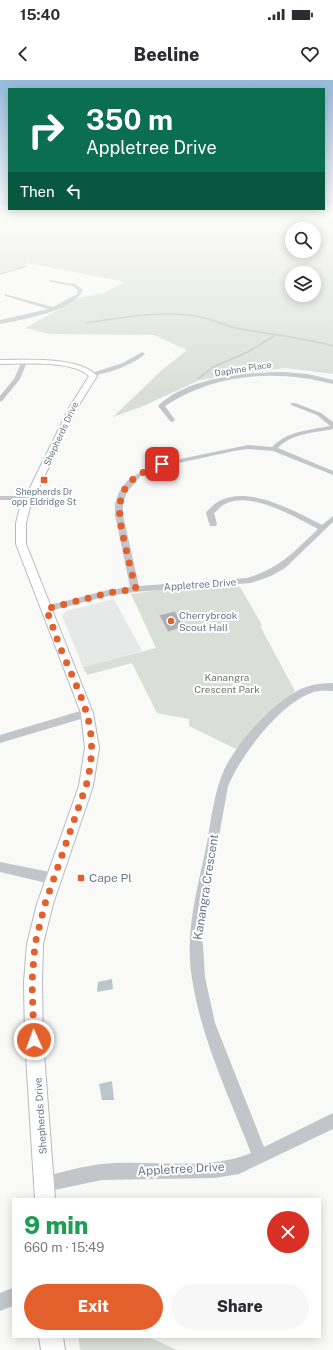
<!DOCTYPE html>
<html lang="en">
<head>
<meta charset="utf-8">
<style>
	:root { --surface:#fff; --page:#f7f7f7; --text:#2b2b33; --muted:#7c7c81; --accent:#e3602d }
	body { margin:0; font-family:"Public Sans",sans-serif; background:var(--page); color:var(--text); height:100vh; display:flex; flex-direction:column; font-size:15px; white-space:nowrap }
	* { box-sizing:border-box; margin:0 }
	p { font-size:13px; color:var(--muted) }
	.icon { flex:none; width:22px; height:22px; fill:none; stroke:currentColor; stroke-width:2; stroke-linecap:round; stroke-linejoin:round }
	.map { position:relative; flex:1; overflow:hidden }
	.panel { position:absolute; left:12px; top:1118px; width:309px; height:140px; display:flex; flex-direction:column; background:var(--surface); border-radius:0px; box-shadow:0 2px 10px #0003 }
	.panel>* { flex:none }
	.hud { position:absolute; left:8px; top:8px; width:317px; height:122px; border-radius:0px; box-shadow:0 2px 10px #0003; background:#0b6e4f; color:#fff; overflow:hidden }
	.tools { position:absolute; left:285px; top:142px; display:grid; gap:8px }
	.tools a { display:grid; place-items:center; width:36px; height:36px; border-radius:50%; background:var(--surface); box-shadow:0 2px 10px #0003; font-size:20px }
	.pin { position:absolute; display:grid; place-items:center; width:34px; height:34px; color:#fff; margin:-17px; border-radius:8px; box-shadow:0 2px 6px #0006 }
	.me { position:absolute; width:44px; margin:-22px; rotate:358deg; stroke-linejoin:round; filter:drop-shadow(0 0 3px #0008) }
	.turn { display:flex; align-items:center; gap:14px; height:84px; padding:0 12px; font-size:18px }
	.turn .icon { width:52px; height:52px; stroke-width:2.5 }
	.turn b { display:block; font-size:28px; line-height:34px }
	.then { display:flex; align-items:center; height:38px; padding:0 12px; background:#0003; gap:8px; font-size:15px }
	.round { display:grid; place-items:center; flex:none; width:42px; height:42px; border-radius:21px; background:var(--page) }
	.head { display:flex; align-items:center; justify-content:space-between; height:68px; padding:0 12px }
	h1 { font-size:24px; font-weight:800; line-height:30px; color:#1e9e55 }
	.cta { display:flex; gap:8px; margin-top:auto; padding:8px 12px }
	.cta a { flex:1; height:46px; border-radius:24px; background:var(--accent); color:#fff; font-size:16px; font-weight:800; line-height:46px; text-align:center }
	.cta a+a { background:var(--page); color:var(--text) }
	.status { display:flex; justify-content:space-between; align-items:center; height:28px; padding:0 20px; background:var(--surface); direction:ltr }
	.status svg { height:11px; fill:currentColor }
	header { display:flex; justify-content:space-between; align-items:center; height:52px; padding:0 12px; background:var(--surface); font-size:18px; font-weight:800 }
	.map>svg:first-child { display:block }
	.built { fill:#e7e8e8 }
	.green { fill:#d9ded6; fill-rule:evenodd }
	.water { fill:#bbc6cb }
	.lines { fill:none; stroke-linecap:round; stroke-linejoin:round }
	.stream { stroke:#bbc6cb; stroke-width:1.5 }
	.building { fill:#a9b1b8; stroke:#dbdbd9 }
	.major-casing { stroke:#b6babf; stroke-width:2 }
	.minor { fill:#c2c6cb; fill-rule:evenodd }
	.major { fill:#fff; fill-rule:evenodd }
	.route { stroke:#e3602d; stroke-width:7; stroke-dasharray:0 12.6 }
	.poi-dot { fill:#e3602d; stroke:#fff; stroke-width:1.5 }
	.labels { text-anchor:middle; stroke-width:4; stroke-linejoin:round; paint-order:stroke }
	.far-street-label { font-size:9px; fill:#687888; stroke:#fff }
	.far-poi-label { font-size:9px; fill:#687888; stroke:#fff }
	.street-label { font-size:10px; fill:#687888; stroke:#fff }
	.poi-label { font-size:10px; fill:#687888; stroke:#fff; text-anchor:start }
	.park-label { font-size:10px; fill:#667a63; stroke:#fff }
	.near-poi-label { font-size:12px; fill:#687888; stroke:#fff; text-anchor:start }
	.near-street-label { font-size:12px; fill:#687888; stroke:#fff }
</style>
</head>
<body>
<div class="status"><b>15:40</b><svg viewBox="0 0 49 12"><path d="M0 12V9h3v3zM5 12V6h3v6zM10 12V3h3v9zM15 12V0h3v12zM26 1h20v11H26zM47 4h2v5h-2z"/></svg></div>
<header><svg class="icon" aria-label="back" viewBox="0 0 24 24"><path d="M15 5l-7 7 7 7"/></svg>Beeline<svg class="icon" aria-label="heart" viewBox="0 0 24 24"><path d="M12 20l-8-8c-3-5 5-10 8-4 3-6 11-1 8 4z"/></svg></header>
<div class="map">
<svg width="333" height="1270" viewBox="0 0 333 1270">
	<rect width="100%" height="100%" fill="#f9f9f7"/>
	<!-- built -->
	<path class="built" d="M114 519 142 571 83 587 62 536 66 531Z"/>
	<!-- green -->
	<g class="green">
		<path d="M0 137H333V294L285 288 200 300 141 327 113 337 162 290 187 270 154 255 49 254 25 248 79 218 104 213 125 202 28 183 0 193ZM292 149H314V171H292ZM292 193H314V215H292Z"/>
		<path d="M211 507H240L262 545 260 546 295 611 261 642 236 669 189 646V639L157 633 132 583 87 595 83 587 156 568 131 514 165 509Z"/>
		<path d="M78 1257H148L177 1270H83L80 1269Z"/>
	</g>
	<!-- water -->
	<g class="water">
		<path d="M112 899 113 909 97 912 98 902Z"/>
		<path d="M112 1001 114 1020H102L99 1004Z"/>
	</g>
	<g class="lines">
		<!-- stream -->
		<g class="stream">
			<path d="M86 243C122 238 159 230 196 236 213 239 229 248 246 250 275 255 305 258 333 266"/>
			<path d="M198 299 213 287 248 272 277 254"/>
		</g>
	</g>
	<!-- building -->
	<path class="building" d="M175 531 184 547 168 552 159 535Z"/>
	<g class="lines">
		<!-- major casing -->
		<g class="major-casing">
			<g id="major">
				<path d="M0 280C25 280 80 276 97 296L77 328 34 418 31 419 26 416 69 328 89 296C72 280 23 284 0 284Z"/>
				<path d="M26 420 31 423 26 443V464L93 633 99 668 93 706 53 824 43 864 42 902 43 960 55 1119H35L25 960 24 902 27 864 37 824 79 706 85 668 81 633 16 464V443L21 423Z"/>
				<path d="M39 1257H63L65 1270H41Z"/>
			</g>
		</g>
		<!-- minor -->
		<g class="minor">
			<path d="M25 185 27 187 0 195V193Z"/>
			<path d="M50 200 75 204 83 210C75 231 21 240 0 244V240L48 229 5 216V214L53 227 77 214 78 210 72 206 50 202Z"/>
			<path d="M142 272 145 274 144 275C128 287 111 292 92 296L89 294 123 283Z"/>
			<path d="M22 281 27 282 20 299 2 321 0 322V316L14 299Z"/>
			<path d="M283 292 308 294 333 300V304C277 289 214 293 165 326L175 340 172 342 170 341 158 326C186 298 246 292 283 292Z"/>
			<path d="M291 323H295L321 333 333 342V349C314 353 292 353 278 368L333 391V395L273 371 248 369 234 371 165 386 141 396 127 412 123 424V435L139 506 247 498C280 488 294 472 318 449 295 437 248 409 223 425 220 427 217 431 214 433L217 444 216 446H210L206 433 207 431C211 428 215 423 219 421 250 405 294 431 322 445L333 436V442L285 488 271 496 251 503 135 512 108 516 46 532 43 531 42 529 46 526 108 510 130 507 115 435V424L119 412 127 401 137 394 161 383 248 365 272 367C287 351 310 350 330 346L317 335 291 325Z"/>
			<path d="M0 416H23L27 418 23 420H0Z"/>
			<path d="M333 603V611C326 611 318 610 311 613 279 625 241 675 228 706L202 851 205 897 215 943 264 1067 333 1033V1049L239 1094 215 1098 102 1100 45 1112 39 1110 37 1104 39 1098 45 1096C64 1092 83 1086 102 1084 150 1079 206 1092 251 1073 229 1016 201 959 192 898 184 853 198 807 207 763 211 739 214 713 224 690 238 661 274 621 303 608 313 604 323 603 333 603Z"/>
			<path d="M87 629 91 630 92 633 91 636 0 663V655Z"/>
			<path d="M0 782 55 793 59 795 61 799 59 803 55 805 0 792Z"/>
			<path d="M13 1208V1226L0 1231V1213Z"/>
		</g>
		<!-- major -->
		<use href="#major" class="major"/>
	</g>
	<!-- sky -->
	<linearGradient id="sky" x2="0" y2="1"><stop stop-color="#96bbdc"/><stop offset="0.43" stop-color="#fcfcfb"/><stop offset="1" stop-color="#fcfcfb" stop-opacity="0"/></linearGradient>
	<rect width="333" height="315" fill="url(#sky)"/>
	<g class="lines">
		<!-- route -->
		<path class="route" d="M34 960 32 902 35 864 45 824 86 706C101 650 83 622 62 572 56 557 52 543 46 529L108 513 136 509C132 494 128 479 125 464 114 421 117 400 162 384"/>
	</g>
	<!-- markers -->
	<g class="poi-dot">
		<rect x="40" y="396" width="8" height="8" rx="2"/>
		<circle cx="171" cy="541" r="4"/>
		<rect x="77" y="794" width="8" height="8" rx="2"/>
	</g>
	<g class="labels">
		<!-- far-street labels -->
		<g class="far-street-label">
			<text transform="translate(243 289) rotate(-9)" y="3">Daphne Place</text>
			<text transform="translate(61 354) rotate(-65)" y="3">Shepherds Drive</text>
		</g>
		<!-- far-poi labels -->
		<g class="far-poi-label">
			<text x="44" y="415">Shepherds Dr<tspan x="44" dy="10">opp Eldridge St</tspan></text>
		</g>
		<!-- street labels -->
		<g class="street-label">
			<text transform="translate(200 504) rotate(-4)" y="4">Appletree Drive</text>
			<text transform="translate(40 1036) rotate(-94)" y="4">Shepherds Drive</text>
		</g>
		<!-- poi labels -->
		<g class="poi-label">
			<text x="179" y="539">Cherrybrook<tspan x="179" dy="12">Scout Hall</tspan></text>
		</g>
		<!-- park labels -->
		<g class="park-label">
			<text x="227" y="601">Kanangra<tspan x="227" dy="12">Crescent Park</tspan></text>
		</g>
		<!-- near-poi labels -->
		<g class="near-poi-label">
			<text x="89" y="802">Cape Pl</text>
		</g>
		<!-- near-street labels -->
		<g class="near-street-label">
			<text transform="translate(206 807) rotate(-81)" y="4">Kanangra Crescent</text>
			<text transform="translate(181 1089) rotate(-3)" y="4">Appletree Drive</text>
		</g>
	</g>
</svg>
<div class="tools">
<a><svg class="icon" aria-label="search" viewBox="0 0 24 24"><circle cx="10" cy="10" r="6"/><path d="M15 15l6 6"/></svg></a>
<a><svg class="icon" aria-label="layers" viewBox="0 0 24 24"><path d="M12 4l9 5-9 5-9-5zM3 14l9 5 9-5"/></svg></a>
</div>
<div class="pin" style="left:162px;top:384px;background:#d93025"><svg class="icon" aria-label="arrive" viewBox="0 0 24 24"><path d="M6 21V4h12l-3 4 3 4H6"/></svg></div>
<svg class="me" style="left:34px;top:960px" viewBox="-20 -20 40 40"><circle r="17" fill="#e3602d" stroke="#fff" stroke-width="3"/><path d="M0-11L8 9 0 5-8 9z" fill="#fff"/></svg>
<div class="hud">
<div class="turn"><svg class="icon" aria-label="right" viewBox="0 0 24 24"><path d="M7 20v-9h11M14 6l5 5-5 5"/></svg><div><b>350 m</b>Appletree Drive</div></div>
<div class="then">Then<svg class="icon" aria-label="left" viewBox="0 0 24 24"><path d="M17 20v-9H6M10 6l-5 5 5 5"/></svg></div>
</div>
<section class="panel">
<div class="head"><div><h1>9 min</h1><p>660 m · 15:49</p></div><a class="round" style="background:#d93025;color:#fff"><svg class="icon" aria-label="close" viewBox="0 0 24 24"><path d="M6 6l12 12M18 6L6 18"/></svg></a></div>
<div class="cta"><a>Exit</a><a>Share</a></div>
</section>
</div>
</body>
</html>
